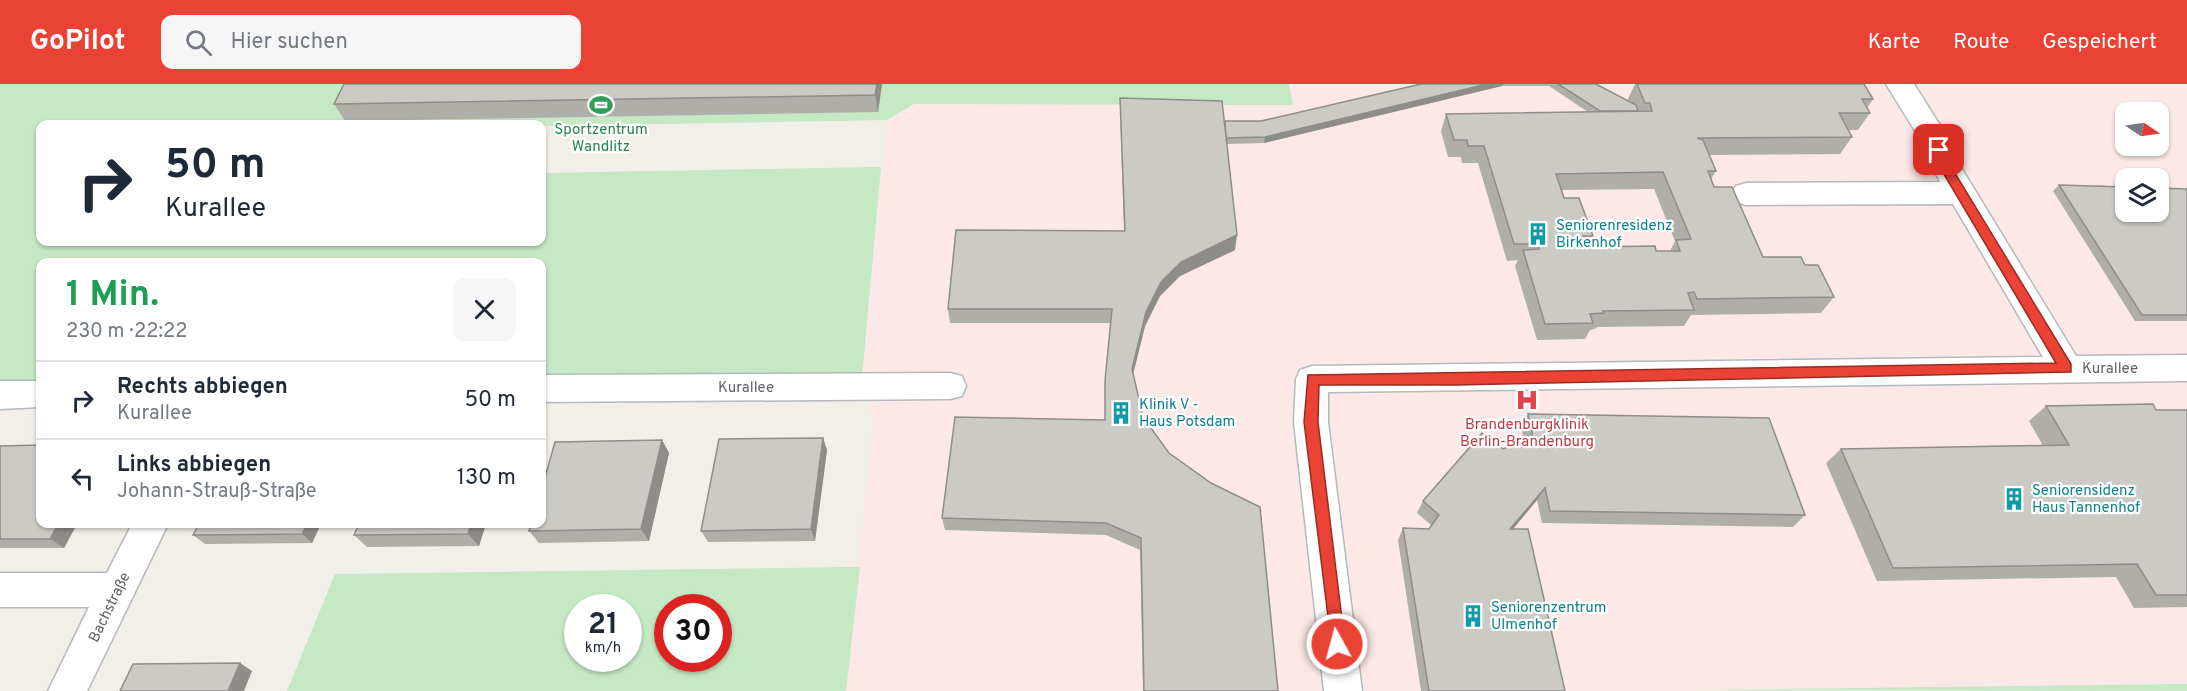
<!DOCTYPE html>
<html lang="de">
<head>
<meta charset="utf-8">
<style>
	:root { --surface:#fff; --page:#f6f6f7; --text:#1f2937; --muted:#747a83; --line:#e0e1e3; --accent:#ea4335 }
	body { margin:0; font-family:Overpass,sans-serif; background:var(--page); color:var(--text); height:100vh; display:flex; flex-direction:column; font-size:22px; white-space:nowrap }
	* { box-sizing:border-box; margin:0 }
	p { font-size:20px; color:var(--muted) }
	.icon { flex:none; width:33px; height:33px; fill:none; stroke:currentColor; stroke-width:2; stroke-linecap:round; stroke-linejoin:round }
	.map { position:relative; flex:1; overflow:hidden }
	.side { position:absolute; left:36px; top:174px; width:510px; height:270px; display:flex; flex-direction:column; background:var(--surface); border-radius:12px; box-shadow:0 2px 4px #0004 }
	.side>* { flex:none }
	.guide { position:absolute; left:36px; top:36px; width:510px; height:126px; border-radius:12px; box-shadow:0 2px 4px #0004; background:#fff; color:var(--text); overflow:hidden }
	.needle { width:39px; rotate:103deg }
	.tools { position:absolute; left:2115px; top:18px; display:grid; gap:12px }
	.tools a { display:grid; place-items:center; width:54px; height:54px; border-radius:12px; background:var(--surface); box-shadow:0 2px 4px #0004; font-size:30px }
	.speed { position:absolute; left:564px; top:510px; display:flex; gap:12px; font-size:30px; font-weight:700; text-align:center }
	.speed>* { display:grid; place-content:center; width:78px; height:78px; border-radius:50%; background:var(--surface); box-shadow:0 2px 4px #0004; line-height:1 }
	.speed small { font-size:15px; font-weight:400 }
	.speed .limit { border:9px solid #d22; background:#fff; color:#111 }
	.pin { position:absolute; display:grid; place-items:center; width:51px; height:51px; color:#fff; margin:-26px; border-radius:12px; box-shadow:0 3px 9px #0006 }
	.me { position:absolute; width:66px; margin:-33px; rotate:353deg; stroke-linejoin:round; filter:drop-shadow(0 0 4px #0008) }
	.turn { display:flex; align-items:center; gap:21px; height:126px; padding:0 30px; font-size:27px }
	.turn .icon { width:78px; height:78px; stroke-width:2.5 }
	.turn b { display:block; font-size:42px; line-height:51px }
	.round { display:grid; place-items:center; flex:none; width:63px; height:63px; border-radius:12px; background:var(--page) }
	.overview { display:flex; align-items:center; justify-content:space-between; height:102px; padding:0 30px }
	h1 { font-size:36px; font-weight:700; line-height:45px; color:#1e9e55 }
	ul { padding:0; list-style:none }
	li { display:flex; align-items:center; gap:18px; height:78px; padding:0 30px; border-top:2px solid var(--line) }
	li div { flex:1 }
	li b { display:block; font-size:22px }
	li em { font-style:normal }
	header { display:flex; align-items:center; gap:36px; box-sizing:border-box; height:84px; padding:0 30px; background:var(--accent); color:#fff }
	header strong { font-size:28px }
	nav { display:flex; gap:33px; margin-inline-start:auto; font-size:21px }
	.search { width:420px; height:54px; background:var(--page); display:flex; align-items:center; gap:15px; box-sizing:border-box; padding:0 21px; border-radius:12px; color:var(--muted); font-size:22px }
	.map>svg:first-child { display:block }
	.medical { fill:#fce8e6; fill-rule:evenodd }
	.green { fill:#c5e8c5; fill-rule:evenodd }
	.lines { fill:none; stroke-linecap:round; stroke-linejoin:round }
	.minor-casing { stroke:#b5b8bc; stroke-width:3 }
	.minor { fill:#fff; fill-rule:evenodd }
	.wall { fill:#afaea9; fill-rule:evenodd }
	.shaded-wall { fill:#8f8d8a }
	.building { fill:#cccac5; stroke:#8f8d8a; stroke-width:1.5; fill-rule:evenodd }
	.route { fill:#ea4335; stroke:#982c22; stroke-width:1.5 }
	.labels { text-anchor:middle; stroke-width:4.5; stroke-linejoin:round; paint-order:stroke }
	.leisure-label { font-size:15px; fill:#27864d; stroke:#fff }
	.culture-label { font-size:15px; fill:#0d838f; stroke:#fff; text-anchor:start }
	.street-label { font-size:15px; fill:#5f6368; stroke:#fff }
	.health-label { font-size:15px; fill:#be3a42; stroke:#fff }
</style>
</head>
<body>
<header>
<strong>GoPilot</strong>
<div class="search"><svg class="icon" aria-label="search" viewBox="0 0 24 24"><circle cx="10" cy="10" r="6"/><path d="M15 15l6 6"/></svg>Hier suchen</div>
<nav><a>Karte</a><a>Route</a><a>Gespeichert</a></nav>
</header>
<div class="map">
<svg width="2187" height="607" viewBox="0 0 2187 607">
	<rect width="100%" height="100%" fill="#f1efe8"/>
	<!-- medical -->
	<path class="medical" d="M1289 0H2187V600L1688 607H846L873 339 862 293 887 36 913 20 1292 21ZM2126 28H2158V62H2126ZM2126 94H2158V128H2126Z"/>
	<!-- green -->
	<g class="green">
		<path d="M0 0H1289L1293 21 914 20 887 36 542 42 40 40V158H542V89L881 83 862 293 542 294V178H40V296H0Z"/>
		<path d="M860 483 846 607H287L335 490ZM578 524H628V574H578ZM668 524H718V574H668Z"/>
		<path d="M2187 600V607L1688 606Z"/>
	</g>
	<g class="lines">
		<!-- minor casing -->
		<g class="minor-casing">
			<g id="minor">
				<path d="M1886 0H1914L1943 46 1962 85 2076 272 2187 271V297L1328 308V338L1362 607H1324L1294 338 1296 295 1300 286 1312 282 2043 273 1953 120 1746 121 1736 118 1731 110 1736 102 1746 99 1940 98 1915 47Z"/>
				<path d="M950 289 962 292 966 302 962 312 950 315 542 318V291Z"/>
				<path d="M0 297H40V323L0 325Z"/>
				<path d="M132 440H168L87 607H48L89 523H0V489H107Z"/>
			</g>
		</g>
		<!-- minor -->
		<use href="#minor" class="minor"/>
	</g>
	<!-- wall -->
	<g class="wall">
		<path d="M882 0 878 28 345 37 334 20Z"/>
		<path d="M1421 0H1596L1628 17V15L1635 0 1873 15 1867 24 1870 29 1858 46H1848L1852 53 1840 70 1709 71 1716 87 1711 95 1714 103 1763 173 1805 181 1834 213 1821 229 1691 231 1684 242 1597 243 1595 245 1590 246 1585 255 1537 256 1515 182 1518 176 1507 177 1478 79H1462L1461 73H1448L1441 47 1446 30 1588 28 1549 2H1502L1264 59 1227 60 1235 166 1180 192 1160 212 1145 242 1133 291 1143 333 1278 607H1143L1140 466 1106 451 945 446 942 434 1105 336 1111 239H950L948 225 1124 147 1120 29V14L1225 37H1261ZM1654 105 1675 157 1670 167H1656L1587 163 1593 152 1564 114 1562 106Z"/>
		<path d="M2059 101 2187 105V237H2135L2053 107Z"/>
		<path d="M2046 322 2156 326H2187V523L2134 524 2116 493 1877 497 1826 379 1841 365 2043 362 2029 337Z"/>
		<path d="M1528 330 1805 431 1793 443 1542 439 1537 416 1513 445 1565 607H1421L1398 456 1403 444 1429 445 1431 441 1417 429 1423 417 1503 365 1524 357 1521 343Z"/>
		<path d="M823 354 827 366 815 457 708 458 701 447Z"/>
		<path d="M662 356 669 369 649 457 539 459 529 447Z"/>
		<path d="M0 362 40 440H77L64 464H0Z"/>
		<path d="M321 440 312 459 205 460 193 451Z"/>
		<path d="M359 440H486L479 462 367 463 354 451Z"/>
	</g>
	<!-- shaded-wall -->
	<g class="shaded-wall">
		<path d="M877 0H882L878 28 875 11Z"/>
		<path d="M1487 0H1503L1502 2 1264 59 1265 53Z"/>
		<path d="M1237 151 1235 166 1180 192 1160 212 1145 242 1131 298 1132 285 1146 228 1161 198 1181 178Z"/>
		<path d="M823 354 827 366 815 457 811 445Z"/>
		<path d="M662 356 669 369 649 457 641 445Z"/>
		<path d="M1545 404 1537 416 1503 457 1510 445Z"/>
		<path d="M58 440H77L64 464 50 455Z"/>
		<path d="M307 440H321L312 459 302 450Z"/>
		<path d="M471 440H486L479 462 468 450Z"/>
		<path d="M240 579 252 587 244 607H228Z"/>
	</g>
	<!-- building -->
	<g class="building">
		<path d="M344 0H877L875 11 334 20Z"/>
		<path d="M1421 0H1487L1265 53 1226 54 1225 37H1261Z"/>
		<path d="M1558 0H1596L1636 21 1638 27H1600Z"/>
		<path d="M1637 0H1864L1873 15H1862L1870 29H1839L1852 53 1697 54 1703 56 1716 87H1708L1714 103H1732L1763 173H1801L1805 181H1818L1834 213 1697 215 1694 208 1688 209 1694 226 1603 227 1604 229 1590 230 1593 239 1545 240 1523 166 1539 165 1538 160H1514L1484 62H1468L1467 56H1454L1446 30 1652 27 1650 19H1645ZM1663 88 1691 155 1676 156 1680 167H1656L1655 162 1587 163 1583 152H1593L1579 114H1564L1556 90Z"/>
		<path d="M1120 14 1222 17 1237 151 1181 178 1161 198 1146 228 1132 285 1143 333 1169 369 1211 399 1260 423 1278 607H1144L1141 454 1106 439 942 434 955 333 1105 336V297L1112 225H948L956 146 1125 147Z"/>
		<path d="M2059 101 2126 103V128H2158V104L2187 105V231H2142Z"/>
		<path d="M2153 320 2156 326H2187V511H2156L2137 480 1893 484 1841 365 2069 361 2046 322Z"/>
		<path d="M1528 330 1769 334 1805 431 1550 427 1545 404 1510 445H1528L1565 607H1429L1403 444 1429 445 1439 431 1423 417 1482 349 1503 365 1533 353Z"/>
		<path d="M823 354 811 445 701 447 719 355Z"/>
		<path d="M662 356 641 445 529 447 531 440H542V404L555 358Z"/>
		<path d="M40 361V440H58L50 455H0V362Z"/>
		<path d="M199 440H307L302 450 193 451Z"/>
		<path d="M359 440H471L468 450 354 451Z"/>
		<path d="M240 579 228 607H120L133 580Z"/>
	</g>
	<!-- route -->
	<path class="route" d="M1939 62 1943 64 1953 86 2071 280V288L1456 301H1319L1318 338 1345 560 1343 565 1337 567 1332 565 1304 338 1308 291 2056 279 1942 87 1933 66Z"/>
	<!-- icons -->
	<defs>
		<g id="stadium-bare" transform="scale(1.8)"><path d="M0-5a6.5 5 0 1 0 0 10a6.5 5 0 1 0 0-10ZM-3.5-1.8h7v3.6h-7Z" fill="#2e9e5b" stroke="#fff" stroke-width="2.5" paint-order="stroke"/></g>
		<g id="building-bare" transform="scale(1.8)"><path d="M-4-6H4V6H1V3H-1V6H-4ZM-2.5-4.3h1.7v1.8h-1.7ZM.8-4.3h1.7v1.8H.8ZM-2.5-1h1.7V.8h-1.7ZM.8-1h1.7V.8H.8Z" fill="#0f9aa8" stroke="#fff" stroke-width="2.5" paint-order="stroke"/></g>
		<g id="hospital-bare" transform="scale(1.8)"><path d="M-5-5h3v3.5h4V-5h3V5h-3V1.5h-4V5h-3Z" fill="#e0444e" stroke="#fff" stroke-width="2.5" paint-order="stroke"/></g>
	</defs>
	<g fill-rule="evenodd">
		<use href="#stadium-bare" x="601" y="21"/>
		<use href="#building-bare" x="1538" y="150"/>
		<use href="#hospital-bare" x="1527" y="316"/>
		<use href="#building-bare" x="1121" y="329"/>
		<use href="#building-bare" x="2014" y="415"/>
		<use href="#building-bare" x="1473" y="532"/>
	</g>
	<g class="labels">
		<!-- leisure labels -->
		<g class="leisure-label">
			<text x="601" y="50">Sportzentrum<tspan x="601" dy="17">Wandlitz</tspan></text>
		</g>
		<!-- culture labels -->
		<g class="culture-label">
			<text x="1556" y="146">Seniorenresidenz<tspan x="1556" dy="17">Birkenhof</tspan></text>
			<text x="1139" y="325">Klinik V -<tspan x="1139" dy="17">Haus Potsdam</tspan></text>
			<text x="2032" y="411">Seniorensidenz<tspan x="2032" dy="17">Haus Tannenhof</tspan></text>
			<text x="1491" y="528">Seniorenzentrum<tspan x="1491" dy="17">Ulmenhof</tspan></text>
		</g>
		<!-- street labels -->
		<g class="street-label">
			<text x="2110" y="289">Kurallee</text>
			<text x="746" y="308">Kurallee</text>
			<text transform="translate(109 523) rotate(-64)" y="5">Bachstraße</text>
		</g>
		<!-- health labels -->
		<g class="health-label">
			<text x="1527" y="345">Brandenburgklinik<tspan x="1527" dy="17">Berlin-Brandenburg</tspan></text>
		</g>
	</g>
</svg>
<div class="tools">
<a><svg class="needle" viewBox="-14 -14 28 28"><path d="M0-13l5 13h-10z" fill="#e53935"/><path d="M0 13l5-13h-10z" fill="#747a83"/></svg></a>
<a><svg class="icon" aria-label="layers" viewBox="0 0 24 24"><path d="M12 4l9 5-9 5-9-5zM3 14l9 5 9-5"/></svg></a>
</div>
<div class="speed"><div>21<small>km/h</small></div><div class="limit">30</div></div>
<div class="pin" style="left:1939px;top:66px;background:#d93025"><svg class="icon" aria-label="arrive" viewBox="0 0 24 24"><path d="M6 21V4h12l-3 4 3 4H6"/></svg></div>
<svg class="me" style="left:1337px;top:560px" viewBox="-20 -20 40 40"><circle r="17" fill="#ea4335" stroke="#fff" stroke-width="3"/><path d="M0-11L8 9 0 5-8 9z" fill="#fff"/></svg>
<div class="guide">
<div class="turn"><svg class="icon" aria-label="right" viewBox="0 0 24 24"><path d="M7 20v-9h11M14 6l5 5-5 5"/></svg><div><b>50 m</b>Kurallee</div></div>
</div>
<section class="side">
<div class="overview"><div><h1>1 Min.</h1><p>230 m · 22:22</p></div><a class="round"><svg class="icon" aria-label="close" viewBox="0 0 24 24"><path d="M6 6l12 12M18 6L6 18"/></svg></a></div>
<ul>
<li><svg class="icon" aria-label="right" viewBox="0 0 24 24"><path d="M7 20v-9h11M14 6l5 5-5 5"/></svg><div><b>Rechts abbiegen</b><p>Kurallee</p></div><em>50 m</em></li>
<li><svg class="icon" aria-label="left" viewBox="0 0 24 24"><path d="M17 20v-9H6M10 6l-5 5 5 5"/></svg><div><b>Links abbiegen</b><p>Johann-Strauß-Straße</p></div><em>130 m</em></li>
</ul>
</section>
</div>
</body>
</html>
